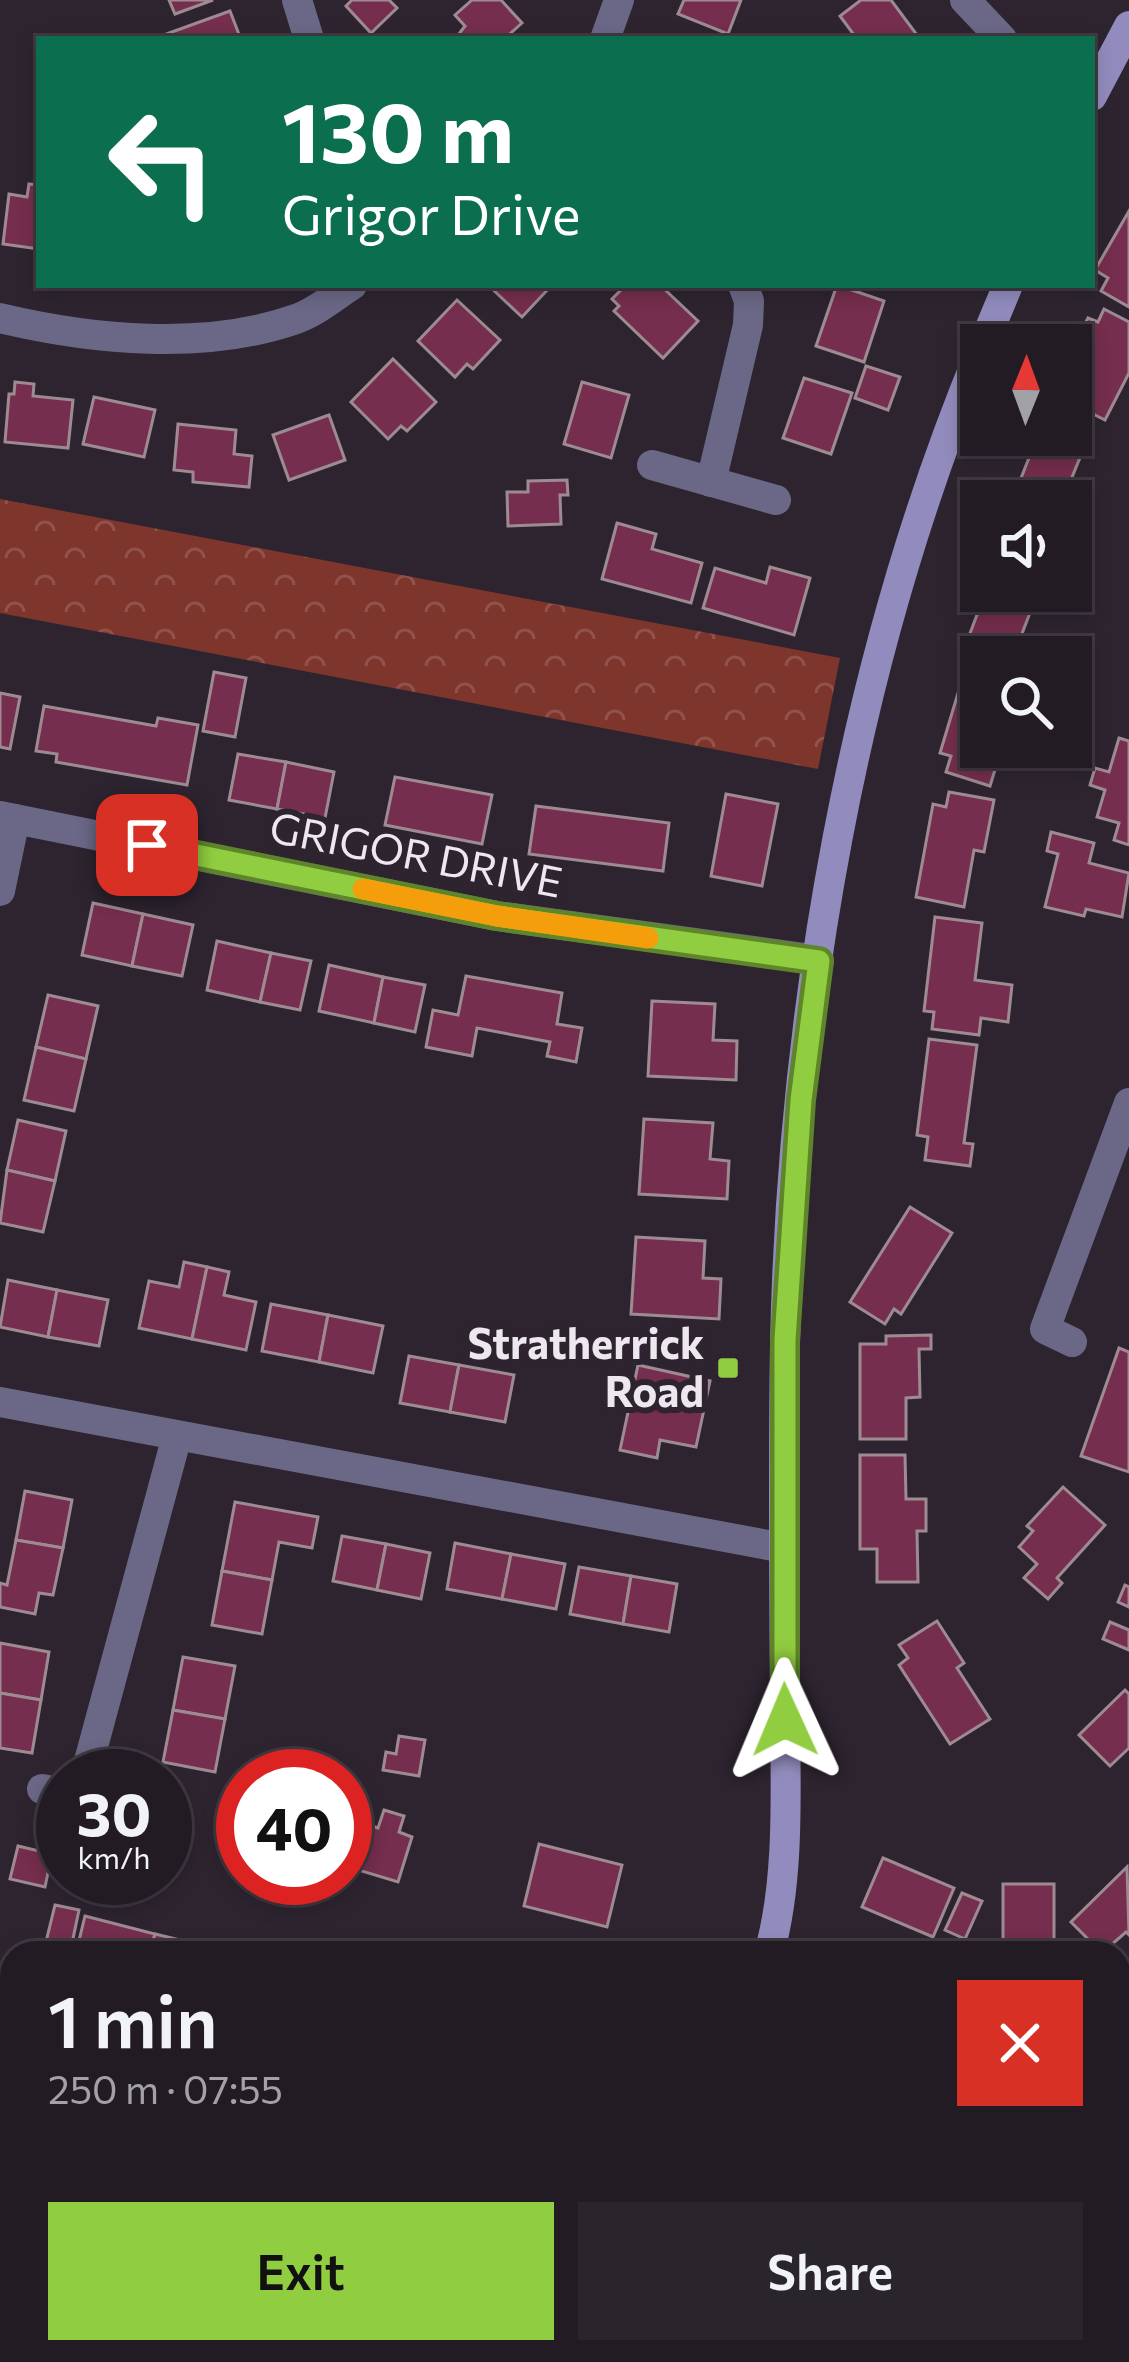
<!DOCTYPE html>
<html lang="en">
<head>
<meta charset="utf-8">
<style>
	:root { --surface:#221b23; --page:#2a242b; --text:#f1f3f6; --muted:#a2a1a6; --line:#3f3941; --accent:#91cd40 }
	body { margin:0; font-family:Commissioner,sans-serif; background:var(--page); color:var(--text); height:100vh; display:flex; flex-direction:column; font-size:45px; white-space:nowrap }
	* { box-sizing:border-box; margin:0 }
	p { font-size:39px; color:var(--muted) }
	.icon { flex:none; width:66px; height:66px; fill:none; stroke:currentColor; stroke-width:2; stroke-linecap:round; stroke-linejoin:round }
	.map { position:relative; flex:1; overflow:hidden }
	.sheet { position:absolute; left:0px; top:1941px; width:1131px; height:423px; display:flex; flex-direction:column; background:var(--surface); border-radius:36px 36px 0 0; box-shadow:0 6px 18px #0003,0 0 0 3px var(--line) }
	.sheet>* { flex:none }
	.guide { position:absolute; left:36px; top:36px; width:1059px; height:252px; border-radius:0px; box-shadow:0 6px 18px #0003,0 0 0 3px var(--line); background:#0b6e4f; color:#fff; overflow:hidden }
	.needle { width:78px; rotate:1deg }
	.controls { position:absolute; left:960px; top:324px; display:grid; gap:24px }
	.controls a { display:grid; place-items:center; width:132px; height:132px; border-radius:0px; background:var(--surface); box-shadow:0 6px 18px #0003,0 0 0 3px var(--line); font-size:60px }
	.speed { position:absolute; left:36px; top:1749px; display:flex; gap:24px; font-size:60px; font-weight:700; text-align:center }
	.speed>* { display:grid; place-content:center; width:156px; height:156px; border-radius:50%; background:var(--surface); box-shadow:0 6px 18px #0003,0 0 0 3px var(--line); line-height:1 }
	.speed small { font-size:30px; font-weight:400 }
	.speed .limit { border:18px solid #d22; background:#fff; color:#111 }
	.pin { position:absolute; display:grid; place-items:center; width:102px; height:102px; color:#fff; margin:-51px; border-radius:24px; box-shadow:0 6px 18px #0006 }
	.me { position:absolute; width:132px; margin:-66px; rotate:359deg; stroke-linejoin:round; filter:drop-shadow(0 0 9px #0008) }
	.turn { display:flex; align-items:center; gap:42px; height:252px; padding:0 48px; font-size:54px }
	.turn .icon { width:156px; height:156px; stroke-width:2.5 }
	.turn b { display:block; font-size:84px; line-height:102px }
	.round { display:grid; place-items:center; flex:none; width:126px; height:126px; border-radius:0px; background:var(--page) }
	.head { display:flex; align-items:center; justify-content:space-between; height:204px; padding:0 48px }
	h1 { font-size:72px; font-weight:600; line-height:90px }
	.action { display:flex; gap:24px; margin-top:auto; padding:24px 48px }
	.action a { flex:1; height:138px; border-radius:0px; background:var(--accent); color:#111; font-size:48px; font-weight:600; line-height:138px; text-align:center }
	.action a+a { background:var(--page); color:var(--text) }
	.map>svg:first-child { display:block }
	.forest { fill:url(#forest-crowns) }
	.building { fill:#752e4d; stroke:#9e8b92; stroke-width:3 }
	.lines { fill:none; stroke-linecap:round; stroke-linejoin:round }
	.street { stroke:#6b6887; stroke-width:30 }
	.secondary { stroke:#918cbd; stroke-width:30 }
	.route-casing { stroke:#5e852a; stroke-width:30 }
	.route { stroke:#91cd40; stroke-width:21 }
	.slow { stroke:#f59e0b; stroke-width:21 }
	.poi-dot { fill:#91cd40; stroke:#2d242f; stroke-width:4.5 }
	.labels { text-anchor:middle; stroke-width:12; stroke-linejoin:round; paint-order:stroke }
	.street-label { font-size:42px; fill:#ede7ee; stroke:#2d242f }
	.poi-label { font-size:42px; font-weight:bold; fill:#ede7ee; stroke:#2d242f; text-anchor:end }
</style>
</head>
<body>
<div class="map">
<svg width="1129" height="2362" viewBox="0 0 1129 2362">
	<defs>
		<pattern id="forest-crowns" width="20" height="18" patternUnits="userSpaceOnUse" patternTransform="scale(3)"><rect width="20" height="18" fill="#7e352c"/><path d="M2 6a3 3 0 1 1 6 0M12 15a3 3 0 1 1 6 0" fill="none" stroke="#91524b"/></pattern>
	</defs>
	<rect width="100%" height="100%" fill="#2d242f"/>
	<!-- forest -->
	<path class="forest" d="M0 499 840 658 818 769 0 613Z"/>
	<!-- building -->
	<g class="building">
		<path d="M169 0H213L175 14Z"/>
		<path d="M352 0H389L397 8 371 33 346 6Z"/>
		<path d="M472 0H501L522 23 504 39H455L465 26 455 15Z"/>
		<path d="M684 0H741L728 34 678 14Z"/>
		<path d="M861 0H891L920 39H857L840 16Z"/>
		<path d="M230 11 240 37 155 39V38Z"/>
		<path d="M29 184 39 185V249L3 244 9 194 27 197Z"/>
		<path d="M1129 211V307L1101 291 1108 278 1095 270Z"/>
		<path d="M488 285H552L522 317Z"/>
		<path d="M626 285H660L698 321 663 358 614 311 619 306 612 299Z"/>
		<path d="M837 285 884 301 864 362 816 346Z"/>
		<path d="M457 300 500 340 473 369 467 364 455 377 418 341Z"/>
		<path d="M1104 309 1129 322V373L1105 420 1091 413 1086 423 1071 415V351L1088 318 1098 322Z"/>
		<path d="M393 359 436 402 407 431 401 426 388 439 351 402Z"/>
		<path d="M866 366 900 377 888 410 855 398Z"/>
		<path d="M804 378 852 393 831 454 783 438Z"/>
		<path d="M15 382 34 384 33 396 73 400 68 448 5 442 9 394H14Z"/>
		<path d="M582 382 629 395 611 458 564 444Z"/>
		<path d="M94 397 155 410 144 457 83 444Z"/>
		<path d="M329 415 345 460 289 480 273 435Z"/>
		<path d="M178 424 236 430 234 454 252 456 249 487 193 482V472L174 470Z"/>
		<path d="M1071 431 1088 438 1066 492 1078 497 1071 515V501H1012L1038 435H1071Z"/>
		<path d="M567 480 568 495H560L561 524 508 526 507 492H528V481Z"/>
		<path d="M617 523 656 534 652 549 702 563 691 603 602 579Z"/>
		<path d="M770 567 810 578 794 635 703 608 715 568 766 583Z"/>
		<path d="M986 591H1050L1043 609 1033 605 1013 657H1000L966 644Z"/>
		<path d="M968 660 981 664V747H1002L990 786 946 772 951 756 940 753Z"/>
		<path d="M214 672 246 678 235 737 203 731Z"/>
		<path d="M0 693 20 697 10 749 0 747Z"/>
		<path d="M44 706 156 726 158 718 198 725 187 785 56 762 57 754 36 751Z"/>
		<path d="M1119 738 1129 741V845L1114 840 1119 823 1097 817 1105 790 1090 785 1095 768 1109 772Z"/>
		<path d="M238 754 286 762 277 809 229 800Z"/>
		<path d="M286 762 334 772 325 818 277 809Z"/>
		<path d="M395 777 492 795 482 844 385 825Z"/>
		<path d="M949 792 994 800 984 852 974 850 964 907 916 897 933 804 946 807Z"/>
		<path d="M726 794 778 804 762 886 711 876Z"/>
		<path d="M536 806 669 823 663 871 529 854Z"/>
		<path d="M1051 832 1094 843 1089 863 1129 873 1122 917 1086 909 1084 916 1045 907 1058 854 1047 851Z"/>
		<path d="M93 903 143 914 132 966 82 955Z"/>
		<path d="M143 914 193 925 182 976 132 966Z"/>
		<path d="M935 917 982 923 975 980 1012 985 1008 1022 981 1018 979 1035 932 1029 934 1012 924 1011Z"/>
		<path d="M217 941 271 953 260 1002 207 990Z"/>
		<path d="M271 953 311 961 300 1010 260 1002Z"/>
		<path d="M329 965 383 977 374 1023 319 1011Z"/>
		<path d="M466 976 562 993 557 1024 582 1028 576 1062 547 1056 550 1042 477 1028 472 1056 426 1047 433 1010 458 1015Z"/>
		<path d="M383 977 425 985 415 1032 374 1023Z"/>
		<path d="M48 995 98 1006 86 1059 36 1047Z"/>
		<path d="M652 1001 715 1004 713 1040 737 1041 736 1080 648 1076Z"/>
		<path d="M929 1039 977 1045 964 1143 973 1144 970 1166 925 1160 928 1137 917 1135Z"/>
		<path d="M36 1047 86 1059 74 1111 24 1100Z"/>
		<path d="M644 1119 713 1123 710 1159 729 1161 727 1199 639 1194Z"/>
		<path d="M18 1120 66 1131 55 1181 7 1170Z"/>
		<path d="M7 1170 55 1181 43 1232 0 1223Z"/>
		<path d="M910 1207 952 1233 901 1314 894 1309 885 1324 850 1302Z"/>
		<path d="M636 1237 705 1241 703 1278 721 1279 719 1319 631 1314Z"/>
		<path d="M184 1262 207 1267 192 1339 139 1328 149 1281 179 1287Z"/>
		<path d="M207 1267 229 1272 224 1295 256 1302 246 1350 192 1339Z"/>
		<path d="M8 1280 57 1290 48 1337 0 1327Z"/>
		<path d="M57 1290 108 1300 99 1346 48 1337Z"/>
		<path d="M271 1304 328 1315 319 1362 262 1351Z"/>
		<path d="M328 1315 383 1326 373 1373 319 1362Z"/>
		<path d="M931 1335V1349H919L920 1397 906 1398V1439H860V1344H886V1336Z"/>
		<path d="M1119 1348 1129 1352V1472L1081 1456Z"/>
		<path d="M409 1356 459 1365 450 1412 400 1403Z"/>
		<path d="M459 1365 514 1375 505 1422 450 1412Z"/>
		<path d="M638 1365 710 1381 696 1447 660 1440 657 1458 620 1450Z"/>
		<path d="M860 1455H905L906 1499H926V1531H917L918 1582H877V1549H860Z"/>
		<path d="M1063 1487 1105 1525 1057 1578 1062 1583 1048 1599 1024 1578 1037 1564 1019 1547 1033 1531 1027 1526Z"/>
		<path d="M25 1491 72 1500 63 1548 16 1540Z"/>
		<path d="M235 1502 318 1517 312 1548 279 1542 272 1580 222 1571Z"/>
		<path d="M342 1536 386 1544 377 1590 333 1581Z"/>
		<path d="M16 1540 63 1548 53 1595 39 1593 35 1614 0 1607V1583L7 1585Z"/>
		<path d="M455 1543 511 1554 502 1599 447 1589Z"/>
		<path d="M386 1544 430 1553 421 1599 377 1590Z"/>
		<path d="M511 1554 565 1564 556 1609 502 1599Z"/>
		<path d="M579 1567 631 1576 623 1624 570 1614Z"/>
		<path d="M222 1571 272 1580 262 1634 212 1625Z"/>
		<path d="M631 1576 677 1584 669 1632 623 1624Z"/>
		<path d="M1125 1585 1129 1587V1607L1118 1602Z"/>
		<path d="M937 1621 964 1663 957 1668 990 1719 950 1744 899 1665 908 1658 899 1645Z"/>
		<path d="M1110 1622 1129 1630V1650L1103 1639Z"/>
		<path d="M0 1643 49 1652 41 1700 0 1693Z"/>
		<path d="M183 1657 235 1666 225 1719 173 1710Z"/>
		<path d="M1125 1690 1129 1694V1748L1110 1766 1079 1735Z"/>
		<path d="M0 1693 41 1700 32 1753 0 1748Z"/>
		<path d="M173 1710 225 1719 215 1772 163 1762Z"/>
		<path d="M399 1736 425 1740 419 1776 383 1770 386 1752 396 1754Z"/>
		<path d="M384 1810 404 1816 399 1832 412 1837 398 1882 345 1866 348 1818 378 1828Z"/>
		<path d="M539 1844 622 1865 607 1927 524 1906Z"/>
		<path d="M18 1846 52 1854 45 1887 10 1879Z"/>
		<path d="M883 1858 954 1888 933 1937 862 1907Z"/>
		<path d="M1127 1867 1129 1935 1126 1932 1102 1953 1071 1922Z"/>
		<rect x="1003" y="1884" width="51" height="69"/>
		<path d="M962 1893 982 1901 965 1939 945 1930Z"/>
		<path d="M55 1905 79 1910 70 1953 44 1950Z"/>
		<path d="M85 1916 155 1934 150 1953H76Z"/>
		<path d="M155 1934 234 1953H150Z"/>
		<path d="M0 2188 12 2191 8 2221 12 2222V2269L0 2266Z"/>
		<path d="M687 2352H738L755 2360 683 2362Z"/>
		<path d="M926 2352H989V2362H925Z"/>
	</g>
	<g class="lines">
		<!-- street -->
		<g class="street">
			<path d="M297 0 309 39"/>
			<path d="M965 0 1002 39"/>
			<path d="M605 39 619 0"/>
			<path d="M0 318C93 340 205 351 296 319 316 312 335 296 352 285"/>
			<path d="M652 465 776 500"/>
			<path d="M711 482 748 325 749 301 743 285"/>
			<path d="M0 816 497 916 819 960"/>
			<path d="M0 891 15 819"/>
			<path d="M1072 1342 1045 1329 1129 1103"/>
			<path d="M0 1402 784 1548"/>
			<path d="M85 1776 177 1436"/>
			<path d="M42 1789 63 1793"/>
			<path d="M1119 2021H1129"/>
			<path d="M1119 2204 1129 2180"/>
			<path d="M1053 2362 1057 2352"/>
		</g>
		<!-- secondary -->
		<g class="secondary">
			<path d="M1092 96 1129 26"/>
			<path d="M983 345 1008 285"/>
			<path d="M769 1953C791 1877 785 1779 785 1699 784 1581 783 1463 785 1344 792 1012 853 657 981 350"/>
			<path d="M619 2362 623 2352"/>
		</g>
	</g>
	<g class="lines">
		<!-- route casing -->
		<g class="route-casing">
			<path id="route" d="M147 845 497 916 819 961 801 1100 785 1340V1720"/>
		</g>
		<!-- route -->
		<use href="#route" class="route"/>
		<!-- slow -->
		<path class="slow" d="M363 889 497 916 648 938"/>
	</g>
	<!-- markers -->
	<rect class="poi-dot" x="716" y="1356" width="24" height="24" rx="6"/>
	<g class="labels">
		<!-- street labels -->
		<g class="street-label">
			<text transform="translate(416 855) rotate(11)" y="15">GRIGOR DRIVE</text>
		</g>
		<!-- poi labels -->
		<g class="poi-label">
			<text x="704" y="1359">Stratherrick<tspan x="704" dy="48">Road</tspan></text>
		</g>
	</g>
</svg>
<div class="controls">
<a><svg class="needle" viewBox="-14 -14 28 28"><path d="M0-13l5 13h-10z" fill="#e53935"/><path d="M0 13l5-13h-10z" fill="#a2a1a6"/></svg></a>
<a><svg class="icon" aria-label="sound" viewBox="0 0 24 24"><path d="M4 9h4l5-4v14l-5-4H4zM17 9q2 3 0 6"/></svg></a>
<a><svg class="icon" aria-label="search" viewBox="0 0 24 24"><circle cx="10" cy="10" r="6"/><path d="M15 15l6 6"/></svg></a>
</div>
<div class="speed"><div>30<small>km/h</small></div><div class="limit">40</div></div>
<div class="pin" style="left:147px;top:845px;background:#d93025"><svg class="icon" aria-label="arrive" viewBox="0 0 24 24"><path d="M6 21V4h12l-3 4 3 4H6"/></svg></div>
<svg class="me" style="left:785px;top:1720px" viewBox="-20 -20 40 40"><path d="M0-17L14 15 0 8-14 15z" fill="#91cd40" stroke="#fff" stroke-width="4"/></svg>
<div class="guide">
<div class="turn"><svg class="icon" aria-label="left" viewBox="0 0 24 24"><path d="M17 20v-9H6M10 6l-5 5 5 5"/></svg><div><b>130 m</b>Grigor Drive</div></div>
</div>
<section class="sheet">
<div class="head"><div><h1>1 min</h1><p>250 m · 07:55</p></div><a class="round" style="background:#d93025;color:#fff"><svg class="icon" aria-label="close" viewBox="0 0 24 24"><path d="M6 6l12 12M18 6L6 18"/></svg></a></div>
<div class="action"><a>Exit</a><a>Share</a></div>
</section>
</div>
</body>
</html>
